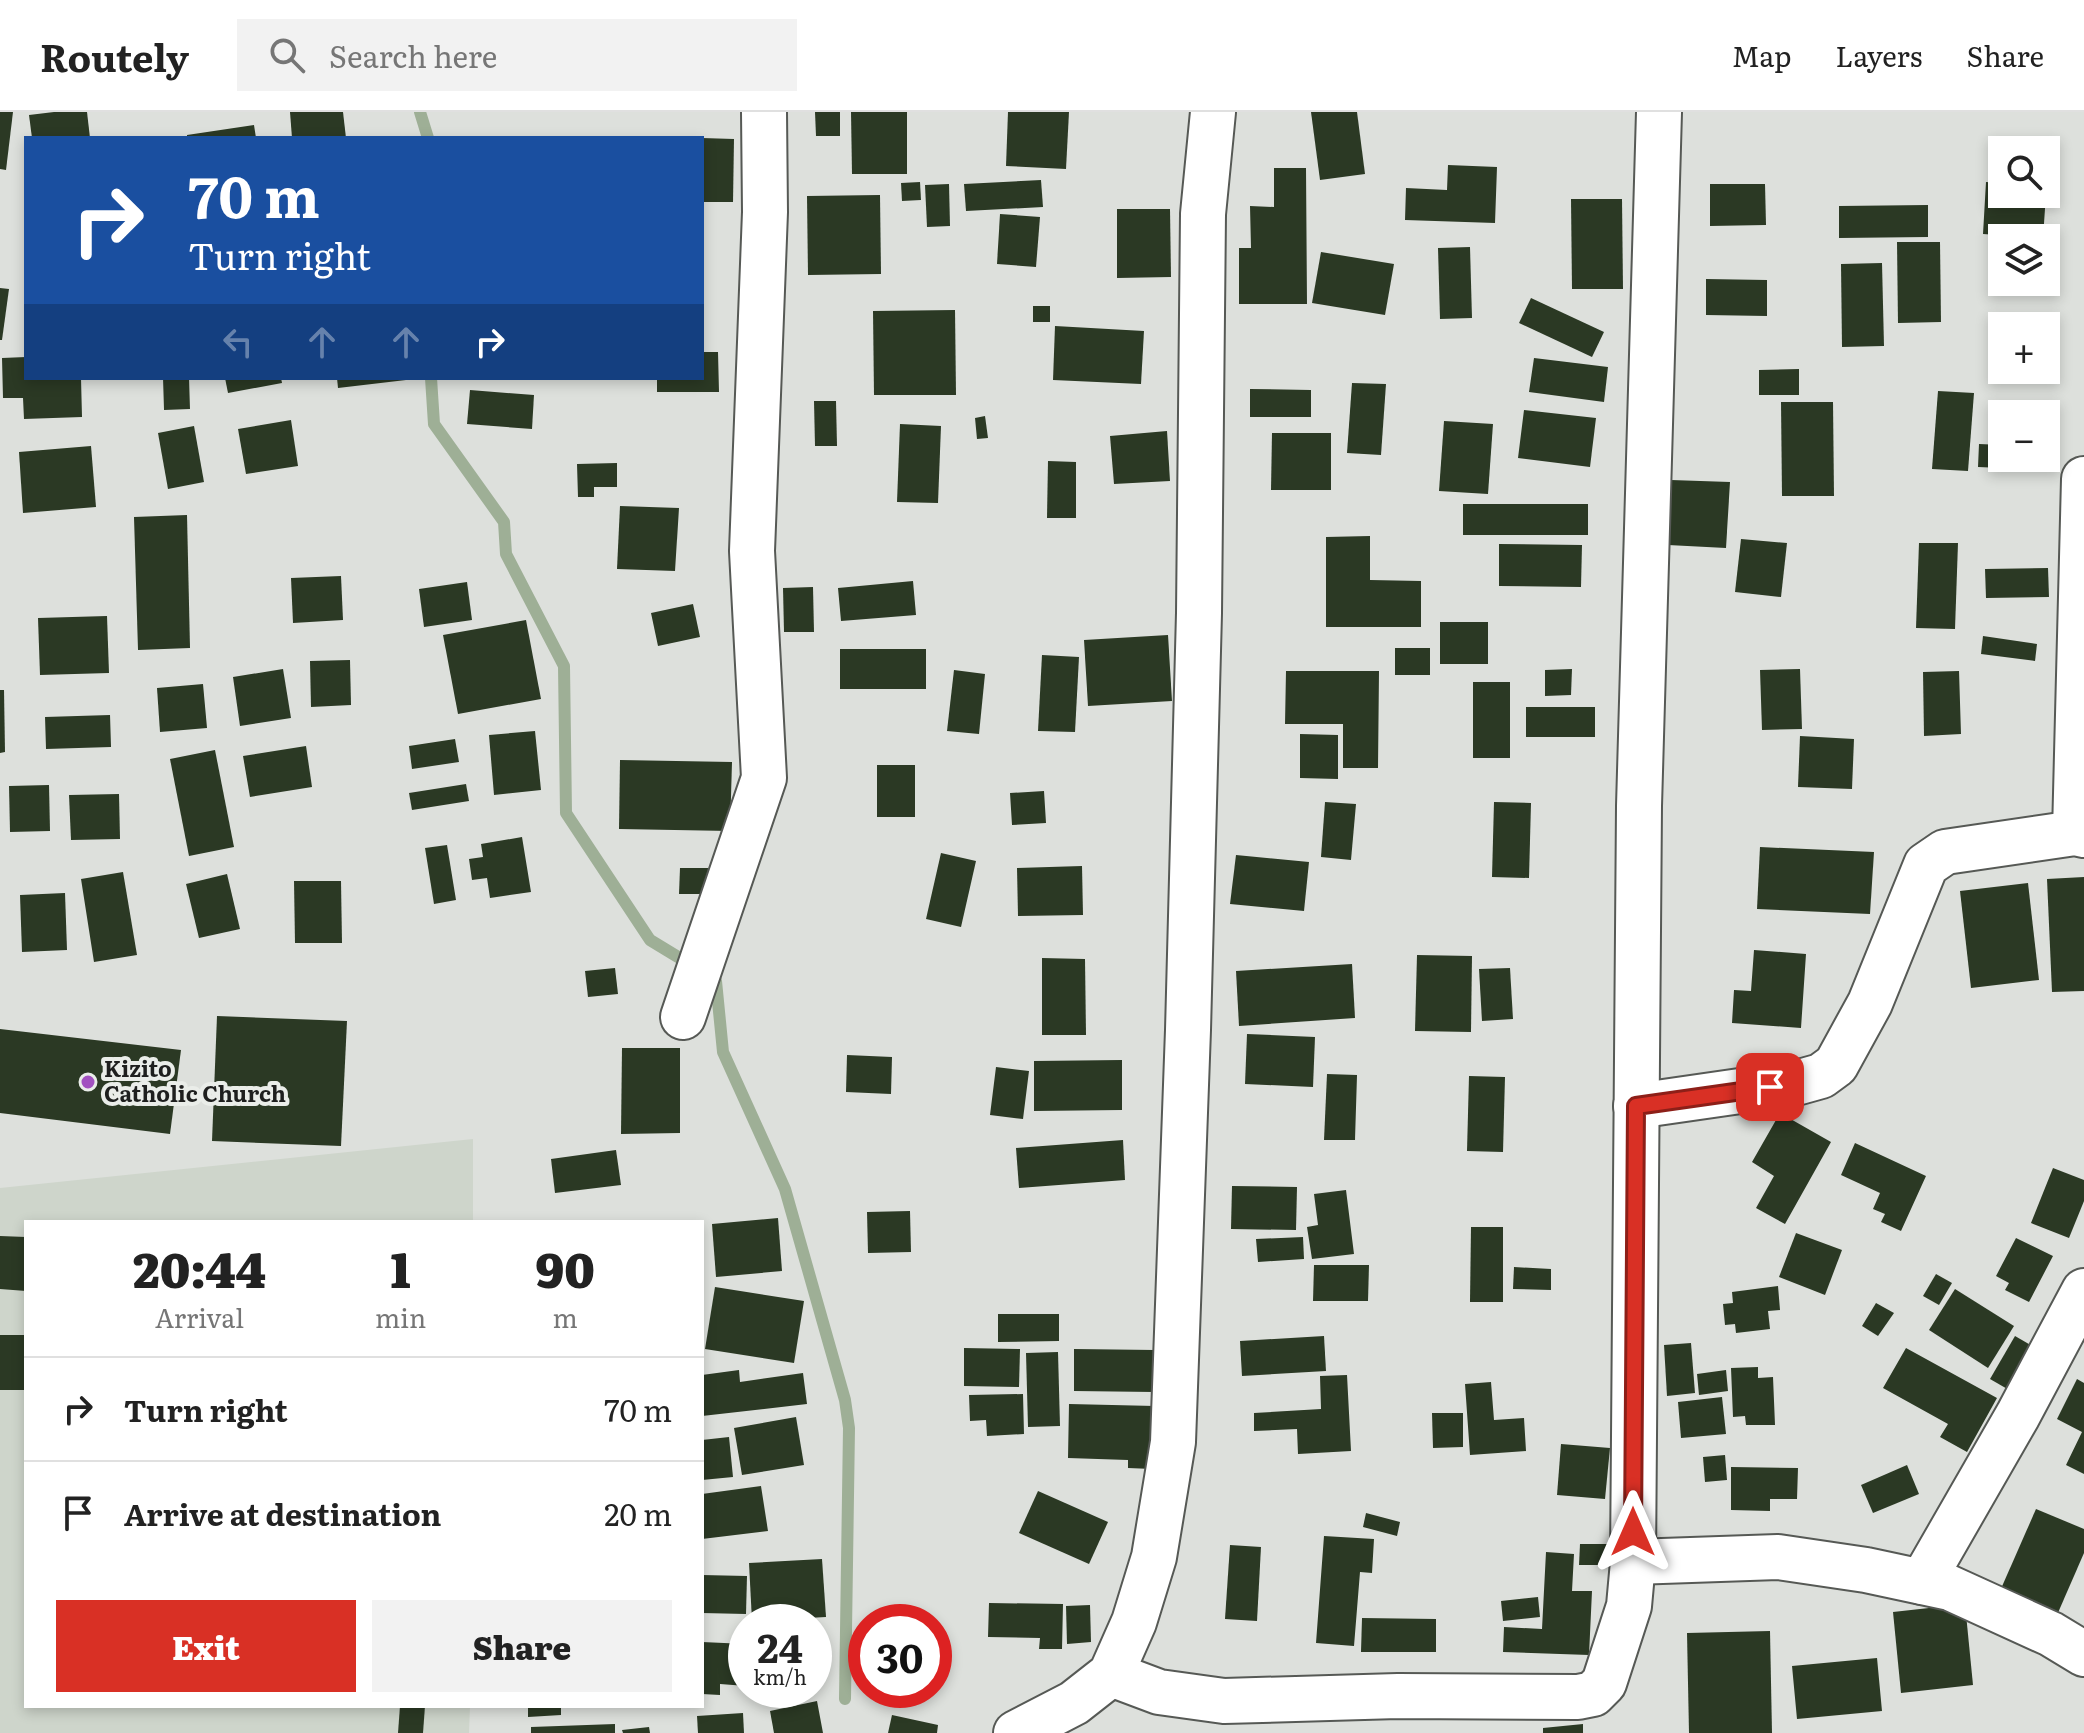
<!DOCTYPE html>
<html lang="en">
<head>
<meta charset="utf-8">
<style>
	:root { --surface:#fff; --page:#f2f2f2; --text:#222; --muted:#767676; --line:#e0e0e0; --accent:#d93025 }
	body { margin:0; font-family:Literata,serif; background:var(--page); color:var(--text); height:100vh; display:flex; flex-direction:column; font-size:30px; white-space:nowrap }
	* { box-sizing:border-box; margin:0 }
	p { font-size:26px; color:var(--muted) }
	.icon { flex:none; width:44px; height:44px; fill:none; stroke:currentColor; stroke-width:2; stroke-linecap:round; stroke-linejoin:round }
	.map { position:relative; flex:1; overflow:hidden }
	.sheet { position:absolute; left:24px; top:1108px; width:680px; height:488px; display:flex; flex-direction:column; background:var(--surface); border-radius:0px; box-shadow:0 4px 12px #0003 }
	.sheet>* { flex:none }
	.hud { position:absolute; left:24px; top:24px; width:680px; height:244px; border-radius:0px; box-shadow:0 4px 12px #0003; background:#1a4fa0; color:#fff; overflow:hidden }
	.buttons { position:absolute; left:1988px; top:24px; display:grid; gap:16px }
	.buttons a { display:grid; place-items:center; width:72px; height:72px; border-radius:0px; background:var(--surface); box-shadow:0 4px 12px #0003; font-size:40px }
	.speed { position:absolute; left:728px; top:1492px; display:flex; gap:16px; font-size:40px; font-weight:700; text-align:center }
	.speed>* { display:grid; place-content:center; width:104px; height:104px; border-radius:50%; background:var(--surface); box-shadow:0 4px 12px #0003; line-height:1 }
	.speed small { font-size:20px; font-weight:400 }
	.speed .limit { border:12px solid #d22; background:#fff; color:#111 }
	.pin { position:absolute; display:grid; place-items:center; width:68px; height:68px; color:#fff; margin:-34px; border-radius:16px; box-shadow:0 4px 12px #0006 }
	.me { position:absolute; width:88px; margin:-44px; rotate:0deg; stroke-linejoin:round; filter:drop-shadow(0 0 6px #0008) }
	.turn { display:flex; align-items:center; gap:28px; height:168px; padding:0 32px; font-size:36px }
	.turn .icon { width:104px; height:104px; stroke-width:2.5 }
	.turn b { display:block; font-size:56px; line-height:68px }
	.lanes { display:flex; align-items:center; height:76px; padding:0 32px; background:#0003; justify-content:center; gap:40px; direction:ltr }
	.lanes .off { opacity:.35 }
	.eta { display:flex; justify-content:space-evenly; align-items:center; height:136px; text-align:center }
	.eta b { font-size:48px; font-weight:800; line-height:56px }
	.primary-button { display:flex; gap:16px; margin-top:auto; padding:16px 32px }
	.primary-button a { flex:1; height:92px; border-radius:0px; background:var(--accent); color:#fff; font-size:32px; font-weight:800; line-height:92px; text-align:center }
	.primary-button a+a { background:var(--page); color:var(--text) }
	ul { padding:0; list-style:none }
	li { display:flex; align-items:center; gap:24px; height:104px; padding:0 32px; border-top:2px solid var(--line) }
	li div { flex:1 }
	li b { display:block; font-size:30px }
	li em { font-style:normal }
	header { display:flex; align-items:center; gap:48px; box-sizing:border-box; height:112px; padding:0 40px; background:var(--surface); border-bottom:2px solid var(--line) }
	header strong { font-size:38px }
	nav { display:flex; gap:44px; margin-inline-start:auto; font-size:28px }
	.search { width:560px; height:72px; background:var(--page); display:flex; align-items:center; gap:20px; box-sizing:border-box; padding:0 28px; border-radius:0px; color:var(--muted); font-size:30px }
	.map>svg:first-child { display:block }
	.built { fill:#ced5cb }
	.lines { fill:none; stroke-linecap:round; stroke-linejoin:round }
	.stream { stroke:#9eaf96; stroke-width:12 }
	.building { fill:#2b3924 }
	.street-casing { stroke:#565955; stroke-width:48 }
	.street { stroke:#fff; stroke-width:44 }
	.route-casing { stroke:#8d1f18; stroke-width:20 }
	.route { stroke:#d93025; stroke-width:14 }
	.poi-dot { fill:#a251c0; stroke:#eaede9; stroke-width:3 }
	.labels { text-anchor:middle; stroke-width:8; stroke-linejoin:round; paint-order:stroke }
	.poi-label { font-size:22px; font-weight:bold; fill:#1e1f1e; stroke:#eaede9; text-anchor:start }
</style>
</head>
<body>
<header>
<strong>Routely</strong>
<div class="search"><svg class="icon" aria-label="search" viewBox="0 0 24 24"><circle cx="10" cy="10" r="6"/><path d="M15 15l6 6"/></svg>Search here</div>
<nav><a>Map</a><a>Layers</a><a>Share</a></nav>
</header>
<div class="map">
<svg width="2084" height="1621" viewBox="0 0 2084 1621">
	<rect width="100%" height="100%" fill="#dde0dc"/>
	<!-- built -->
	<path class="built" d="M473 1027V1110H26V1594H470L469 1621H0V1076Z"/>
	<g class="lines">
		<!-- stream -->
		<g class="stream">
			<path d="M420 0 428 26"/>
			<path d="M431 266 434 312 504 410 506 442 564 554 566 701 650 828 678 845"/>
			<path d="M716 869 723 940 785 1077 845 1288 849 1316 845 1587"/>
		</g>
	</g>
	<!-- building -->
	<g class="building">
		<path d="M0 0H13L6 58 0 57Z"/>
		<path d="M54 0H87L90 26H32L29 3Z"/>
		<path d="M290 0H343L346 26H292Z"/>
		<path d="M815 0H840V24H816Z"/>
		<path d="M851 0H907V62H852Z"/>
		<path d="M1008 0H1069L1066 57 1006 54Z"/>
		<path d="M1311 0H1357L1365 62 1320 68Z"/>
		<path d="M254 13 256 26H187V23Z"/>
		<path d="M702 26 734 27 733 90H702Z"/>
		<path d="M1448 53 1497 55 1495 111 1405 108 1406 76 1447 78Z"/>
		<path d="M1274 56H1306L1307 192H1239V136H1251L1250 94 1274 95Z"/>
		<path d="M1041 68 1043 95 966 99 964 72Z"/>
		<path d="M920 70 921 88 902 89 901 71Z"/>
		<path d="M1986 70 2002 71V82H2046L2043 126 1983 122Z"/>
		<path d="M949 72 950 114 927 115 925 73Z"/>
		<path d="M1710 72H1765L1766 113 1710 114Z"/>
		<path d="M880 83 881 162 808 163 807 84Z"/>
		<path d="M1571 87H1622L1623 177H1572Z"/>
		<path d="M1928 93V125L1839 126V94Z"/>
		<path d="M1117 97H1170L1171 165 1117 166Z"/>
		<path d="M1000 102 1040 105 1036 155 997 152Z"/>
		<path d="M1897 130H1940L1941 210 1898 211Z"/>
		<path d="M1470 135 1472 206 1440 207 1438 136Z"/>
		<path d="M1321 140 1394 152 1385 203 1312 191Z"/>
		<path d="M1882 151 1884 234 1842 235 1841 152Z"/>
		<path d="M1706 167 1767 168V204L1706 203Z"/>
		<path d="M0 176 9 177 2 228H0Z"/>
		<path d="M1531 186 1604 220 1592 245 1519 211Z"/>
		<rect x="1033" y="194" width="17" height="16"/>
		<path d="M955 198 956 283H874L873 199Z"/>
		<path d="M1055 214 1144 219 1141 272 1053 268Z"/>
		<path d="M702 240H718L719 280H657V266H702Z"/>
		<path d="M26 245V266H81L82 305 24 307 23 286H3L2 246Z"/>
		<path d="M1534 246 1608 255 1604 290 1529 280Z"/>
		<path d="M1799 257V283H1759V258Z"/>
		<path d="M163 266H189L190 297 164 298Z"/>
		<path d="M225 266H281L282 271 228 281Z"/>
		<path d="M337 266H406V268L338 276Z"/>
		<path d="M1352 271 1386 272 1381 343 1347 341Z"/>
		<path d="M1250 277 1311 278V305H1250Z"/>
		<path d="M470 278 534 283 532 317 467 312Z"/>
		<path d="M1938 279 1974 281 1968 359 1932 357Z"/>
		<path d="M814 289H836L837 334H815Z"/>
		<path d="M1781 290H1833L1834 384H1782Z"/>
		<path d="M1524 298 1596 306 1590 355 1518 346Z"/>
		<path d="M985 304 988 326 977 327 975 306Z"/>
		<path d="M291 308 298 354 246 362 238 317Z"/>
		<path d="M1444 309 1493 312 1488 382 1439 379Z"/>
		<path d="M900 312 941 314 938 391 897 390Z"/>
		<path d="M194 314 204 370 168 377 158 321Z"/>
		<path d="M1167 319 1170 369 1114 372 1110 324Z"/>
		<path d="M1272 321H1331V378H1271Z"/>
		<path d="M1979 332 2002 333V346H2026V357L1978 355Z"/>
		<path d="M91 334 96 395 23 401 19 340Z"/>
		<path d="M1048 349 1076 350V406H1047Z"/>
		<path d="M617 351V375H594V385H578L577 352Z"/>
		<path d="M1671 368 1730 370 1726 436 1668 433Z"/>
		<rect x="1463" y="392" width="125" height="31"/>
		<path d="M620 394 679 396 675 459 617 457Z"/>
		<path d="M187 403 190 536 138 538 134 405Z"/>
		<path d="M1370 424V468L1421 469V515H1326V425Z"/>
		<path d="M1741 427 1787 431 1781 485 1735 480Z"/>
		<path d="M1919 431H1958L1955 517 1916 516Z"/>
		<path d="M1499 432 1582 433 1581 475 1499 474Z"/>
		<path d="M2048 456 2049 485 1986 486 1985 457Z"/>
		<path d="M341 464 343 508 293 511 291 466Z"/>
		<path d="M913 469 916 503 841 509 838 476Z"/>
		<path d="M467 470 472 508 424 515 419 477Z"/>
		<path d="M813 475 814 520H784L783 476Z"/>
		<path d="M693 492 700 525 658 534 651 501Z"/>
		<path d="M107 504 109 561 40 563 38 506Z"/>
		<path d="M526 508 541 587 458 602 443 523Z"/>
		<rect x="1440" y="510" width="48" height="42"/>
		<path d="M1168 523 1172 589 1088 594 1084 528Z"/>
		<path d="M1983 524 2037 532 2035 549 1981 542Z"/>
		<rect x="1395" y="536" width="35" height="27"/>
		<rect x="840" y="537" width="86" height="40"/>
		<path d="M1042 543 1079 545 1075 620 1038 619Z"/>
		<path d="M350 548 351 593 311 595 310 549Z"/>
		<path d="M283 557 291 606 240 614 233 565Z"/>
		<path d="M1572 557 1571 583 1545 584V558Z"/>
		<path d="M1800 557 1802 617 1762 618 1760 558Z"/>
		<path d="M954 558 985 562 979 622 947 619Z"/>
		<path d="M1286 559H1379L1378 656H1343V612H1285Z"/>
		<path d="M1959 559 1961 622 1924 624 1923 560Z"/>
		<rect x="1473" y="570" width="37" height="76"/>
		<path d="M203 572 207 616 160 620 157 576Z"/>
		<path d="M0 578H4L5 640 0 641Z"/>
		<rect x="1526" y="595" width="69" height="30"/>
		<path d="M110 603 111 635 46 637 45 605Z"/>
		<path d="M535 619 541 678 494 683 489 623Z"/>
		<path d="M1300 622 1338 623V667L1300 666Z"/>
		<path d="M1800 624 1854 627 1852 677 1798 675Z"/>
		<path d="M455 627 459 650 412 657 409 634Z"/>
		<path d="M306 634 312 675 250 685 243 644Z"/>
		<path d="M215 638 234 735 189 744 170 647Z"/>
		<path d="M620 648 732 650 730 719 619 717Z"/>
		<rect x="877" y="653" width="38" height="52"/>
		<path d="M466 672 469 689 412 698 409 681Z"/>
		<path d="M49 673 50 719 10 720 9 674Z"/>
		<path d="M1044 679 1046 711 1012 713 1010 681Z"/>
		<path d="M119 682 120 727 71 728 69 683Z"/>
		<path d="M1325 690 1356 692 1351 748 1321 745Z"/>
		<path d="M1494 690 1531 691 1529 766 1492 765Z"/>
		<path d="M522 725 531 780 490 786 487 766 472 768 469 747 483 745 481 732Z"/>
		<path d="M447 733 456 788 434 792 425 736Z"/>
		<path d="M1760 735 1874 740 1870 802 1757 797Z"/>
		<path d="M941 741 976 749 961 815 926 807Z"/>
		<path d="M1236 743 1309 750 1304 799 1230 792Z"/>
		<path d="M1082 754 1083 803 1018 804 1017 756Z"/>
		<path d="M680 756H708L707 782H679Z"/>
		<path d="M123 760 137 843 94 850 81 767Z"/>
		<path d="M227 762 240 817 199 826 186 772Z"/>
		<path d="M2084 765V879L2052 880 2047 767Z"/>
		<path d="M294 769H341L342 831H295Z"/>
		<path d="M2028 771 2039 868 1971 876 1960 779Z"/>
		<path d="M65 781 67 838 22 840 20 783Z"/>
		<path d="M1754 838 1806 842 1801 916 1732 911 1734 878 1751 879Z"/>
		<path d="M1417 843 1472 844 1471 920 1415 919Z"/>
		<path d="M1042 846 1085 847 1086 923H1042Z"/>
		<path d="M1352 852 1355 906 1239 914 1236 859Z"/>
		<path d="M615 856 618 882 588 885 585 859Z"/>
		<path d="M1510 856 1513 907 1482 909 1479 857Z"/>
		<path d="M217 904 347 909 341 1034 212 1029Z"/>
		<path d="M0 917 181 938 170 1022 0 1001Z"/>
		<path d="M1247 922 1315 925 1313 975 1245 972Z"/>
		<path d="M622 936H680V1021L621 1022Z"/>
		<path d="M847 943 892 945 891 982 846 980Z"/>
		<path d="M1122 948V998L1034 999V949Z"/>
		<path d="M996 955 1029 959 1023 1007 990 1003Z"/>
		<path d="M1327 962 1357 963 1355 1028H1324Z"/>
		<path d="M1469 964 1505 965 1503 1040 1467 1039Z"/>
		<path d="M1780 1001 1831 1030 1785 1112 1756 1096 1774 1064 1752 1050Z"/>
		<path d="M1123 1028 1125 1068 1019 1076 1016 1036Z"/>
		<path d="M1855 1031 1926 1064 1901 1119 1881 1110 1885 1102 1873 1097 1880 1081 1841 1063Z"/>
		<path d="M616 1038 621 1073 555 1081 551 1047Z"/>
		<path d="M2053 1056 2084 1068V1089L2069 1126 2031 1111Z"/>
		<path d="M1232 1074 1297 1075 1296 1118 1231 1117Z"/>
		<path d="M1346 1078 1354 1142 1312 1147 1307 1115 1318 1113 1314 1082Z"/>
		<path d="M910 1099 911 1140 868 1141 867 1100Z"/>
		<path d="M778 1106 782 1159 716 1165 712 1112Z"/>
		<path d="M1471 1115H1503V1190H1470Z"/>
		<path d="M1796 1121 1842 1138 1825 1183 1779 1165Z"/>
		<path d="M0 1124 26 1125V1179L0 1177Z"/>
		<path d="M1303 1125 1304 1147 1258 1150 1256 1127Z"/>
		<path d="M2016 1126 2053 1144 2029 1190 2005 1178 2009 1171 1996 1164Z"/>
		<path d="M1314 1153H1369L1368 1189H1313Z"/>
		<path d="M1514 1155 1551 1157V1178L1513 1177Z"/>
		<path d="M1936 1162 1952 1171 1939 1193 1923 1184Z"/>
		<path d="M1778 1174 1780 1198 1768 1199 1770 1217 1736 1221 1735 1212 1725 1213 1723 1192 1733 1191 1732 1180Z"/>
		<path d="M715 1175 804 1189 794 1251 705 1237Z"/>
		<path d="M1955 1177 2014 1214 1988 1256 1929 1218Z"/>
		<path d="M1876 1191 1894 1201 1878 1224 1862 1214Z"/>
		<path d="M998 1202H1059V1229L998 1230Z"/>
		<rect x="0" y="1223" width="26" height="55"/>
		<path d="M1324 1224 1326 1259 1242 1264 1240 1229Z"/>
		<path d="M2015 1224 2041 1239 2016 1282 1990 1267Z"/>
		<path d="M1691 1231 1695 1281 1667 1284 1664 1233Z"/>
		<path d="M964 1236 1020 1237 1019 1275 964 1274Z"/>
		<path d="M1906 1236 1997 1286 1967 1340 1940 1325 1948 1312 1883 1276Z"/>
		<path d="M1074 1237 1155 1238 1154 1280 1074 1279Z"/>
		<path d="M1058 1240 1060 1314 1028 1315 1026 1241Z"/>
		<path d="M1758 1255V1266L1773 1265 1775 1313H1746L1745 1304 1733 1305 1731 1256Z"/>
		<path d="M739 1258 740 1270 803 1261 807 1292 702 1304V1263Z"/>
		<path d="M1726 1258 1728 1279 1699 1283 1697 1262Z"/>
		<path d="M1347 1263 1351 1339 1298 1342 1297 1317 1254 1319V1301L1321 1297 1320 1264Z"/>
		<path d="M2077 1267 2084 1271V1362L2066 1353 2082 1320 2057 1307Z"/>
		<path d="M1491 1270 1494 1308 1524 1306 1526 1339 1470 1343 1465 1272Z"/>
		<path d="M1023 1282 1024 1322 987 1324 986 1308 970 1309 969 1283Z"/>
		<path d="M1722 1285 1726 1322 1681 1326 1678 1290Z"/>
		<path d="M1069 1292 1155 1294 1152 1357 1128 1356V1348L1068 1346Z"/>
		<path d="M1432 1301H1463V1335L1433 1336Z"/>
		<path d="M796 1305 804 1353 742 1363 734 1316Z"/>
		<path d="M729 1325 733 1365 702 1368V1328Z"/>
		<path d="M1561 1332 1610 1336 1605 1387 1557 1383Z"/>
		<path d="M1725 1343 1727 1368 1705 1370 1703 1345Z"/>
		<path d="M1907 1353 1919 1382 1873 1401 1861 1373Z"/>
		<path d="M1731 1355 1798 1356 1797 1387H1770V1399L1731 1398Z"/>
		<path d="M761 1374 768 1419 702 1427V1382Z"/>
		<path d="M1038 1379 1108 1410 1089 1452 1019 1421Z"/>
		<path d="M2036 1397 2084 1417V1441L2057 1503 2000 1479Z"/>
		<path d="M1366 1401 1400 1410 1397 1424 1363 1415Z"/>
		<path d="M1324 1424 1374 1427 1372 1461 1360 1460 1354 1534 1316 1531Z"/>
		<path d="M1580 1432H1609V1453H1579Z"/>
		<path d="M1230 1433 1261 1435 1257 1509 1225 1507Z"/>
		<path d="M1546 1440 1574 1442 1572 1479H1592L1589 1543 1503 1540 1504 1515 1542 1517Z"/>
		<path d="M822 1447 826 1505 752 1509 749 1451Z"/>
		<path d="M702 1463 747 1464 746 1502 702 1501Z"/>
		<path d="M1538 1485 1540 1505 1503 1509 1501 1489Z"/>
		<path d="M989 1491 1063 1492 1062 1537H1039L1040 1526 988 1525Z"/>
		<path d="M1965 1492 1973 1573 1901 1581 1893 1500Z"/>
		<path d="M1090 1493 1091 1530 1067 1532 1066 1494Z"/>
		<path d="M1362 1506 1436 1507V1540H1361Z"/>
		<path d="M1770 1519 1772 1621H1689L1687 1521Z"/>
		<path d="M702 1530 746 1532V1574L720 1572V1583L702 1582Z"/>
		<path d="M1877 1546 1882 1599 1797 1607 1792 1554Z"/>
		<path d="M817 1589 823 1621H774L770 1599Z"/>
		<path d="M400 1594H425L423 1621H398Z"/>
		<path d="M528 1594H561V1603L528 1605Z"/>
		<path d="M743 1601 744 1621H698L697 1604Z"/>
		<path d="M892 1603 938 1613 937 1621H888Z"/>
		<path d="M615 1612V1621H531V1615Z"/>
		<path d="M1583 1612V1621H1543V1616Z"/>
		<path d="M649 1615 650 1621H623L622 1618Z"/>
	</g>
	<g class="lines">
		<!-- street casing -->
		<g class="street-casing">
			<g id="street">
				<path d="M1659 0 1639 694 1633 1450 1778 1445 1866 1458 1950 1476 2051 1522 2084 1542"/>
				<path d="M2075 721 2084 367"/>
				<path d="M683 905 764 666 752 439 765 100 764 0"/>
				<path d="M1636 994 1796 971 1821 964 1836 953 1870 891 1926 753 1945 740 2075 721 2084 723"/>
				<path d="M1922 1470 2018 1303 2084 1179"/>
				<path d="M1111 1562 1159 1580 1224 1589 1398 1584 1578 1585 1593 1582 1604 1571 1629 1494 1633 1450"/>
				<path d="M1016 1621 1074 1591 1111 1562 1134 1510 1154 1445 1173 1330 1188 918 1199 501 1203 102 1213 0"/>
			</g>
		</g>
		<!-- street -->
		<use href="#street" class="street"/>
	</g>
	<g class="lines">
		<!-- route casing -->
		<g class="route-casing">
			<path id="route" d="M1633 1420 1636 994 1770 975"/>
		</g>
		<!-- route -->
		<use href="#route" class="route"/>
	</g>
	<!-- markers -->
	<circle class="poi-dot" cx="88" cy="970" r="8"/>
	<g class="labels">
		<!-- poi labels -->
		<g class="poi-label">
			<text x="104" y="965">Kizito<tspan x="104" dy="25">Catholic Church</tspan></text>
		</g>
	</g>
</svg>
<div class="buttons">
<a><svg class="icon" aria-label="search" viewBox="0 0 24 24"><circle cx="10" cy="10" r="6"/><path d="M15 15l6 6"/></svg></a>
<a><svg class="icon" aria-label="layers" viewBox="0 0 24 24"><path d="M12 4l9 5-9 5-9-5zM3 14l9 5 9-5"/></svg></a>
<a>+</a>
<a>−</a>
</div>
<div class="speed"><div>24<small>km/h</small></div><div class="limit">30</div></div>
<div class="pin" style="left:1770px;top:975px;background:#d93025"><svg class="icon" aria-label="arrive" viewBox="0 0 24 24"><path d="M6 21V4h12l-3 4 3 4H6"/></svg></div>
<svg class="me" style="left:1633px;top:1420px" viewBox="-20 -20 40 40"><path d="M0-17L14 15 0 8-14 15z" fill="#d93025" stroke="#fff" stroke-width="4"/></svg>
<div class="hud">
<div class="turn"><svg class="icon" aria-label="right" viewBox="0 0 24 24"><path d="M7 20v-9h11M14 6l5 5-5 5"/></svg><div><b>70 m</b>Turn right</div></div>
<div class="lanes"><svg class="icon off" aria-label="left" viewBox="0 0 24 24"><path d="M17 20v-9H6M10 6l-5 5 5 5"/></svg><svg class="icon off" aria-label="ahead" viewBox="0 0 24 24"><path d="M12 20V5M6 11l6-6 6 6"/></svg><svg class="icon off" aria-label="ahead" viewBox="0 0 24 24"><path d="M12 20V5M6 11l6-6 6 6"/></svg><svg class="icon" aria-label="right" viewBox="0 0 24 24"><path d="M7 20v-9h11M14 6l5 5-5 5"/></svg></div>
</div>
<section class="sheet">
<div class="eta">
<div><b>20:44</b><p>Arrival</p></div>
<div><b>1</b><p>min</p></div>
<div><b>90</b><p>m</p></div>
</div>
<ul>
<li><svg class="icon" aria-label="right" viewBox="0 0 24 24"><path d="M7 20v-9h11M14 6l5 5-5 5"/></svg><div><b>Turn right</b></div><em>70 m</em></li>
<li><svg class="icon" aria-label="arrive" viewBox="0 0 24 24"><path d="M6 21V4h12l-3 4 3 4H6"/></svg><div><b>Arrive at destination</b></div><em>20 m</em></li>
</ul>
<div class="primary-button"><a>Exit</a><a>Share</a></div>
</section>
</div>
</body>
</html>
